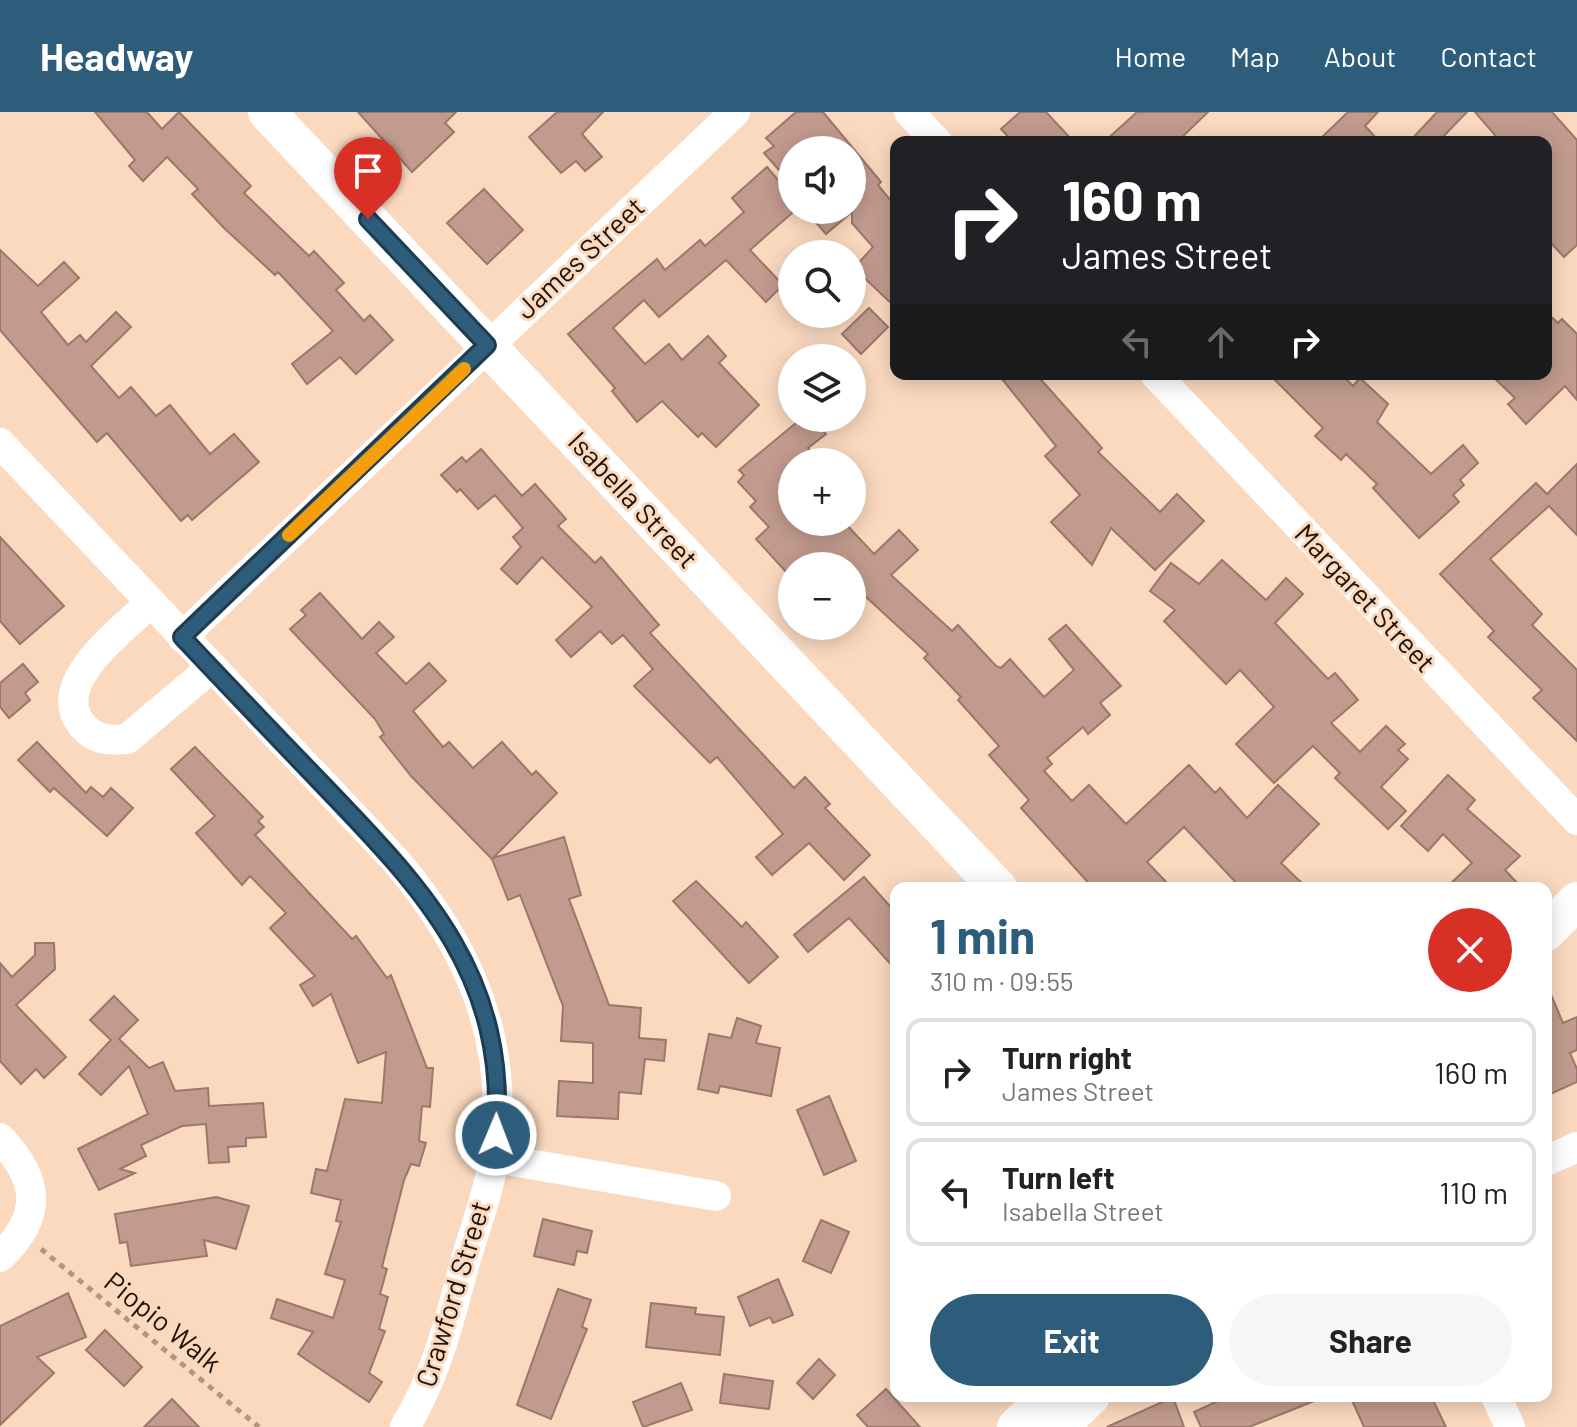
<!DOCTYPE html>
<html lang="en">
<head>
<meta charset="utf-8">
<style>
	:root { --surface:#fff; --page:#f6f6f6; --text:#222; --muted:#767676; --line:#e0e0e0; --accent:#2e5d7c }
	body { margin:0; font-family:Barlow,sans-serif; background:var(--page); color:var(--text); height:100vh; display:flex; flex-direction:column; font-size:30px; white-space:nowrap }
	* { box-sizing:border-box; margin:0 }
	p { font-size:26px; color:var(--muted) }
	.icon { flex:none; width:44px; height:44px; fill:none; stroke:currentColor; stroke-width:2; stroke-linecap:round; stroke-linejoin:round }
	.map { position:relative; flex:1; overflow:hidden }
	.sheet { position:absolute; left:890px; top:770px; width:662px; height:520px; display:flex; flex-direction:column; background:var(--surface); border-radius:16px; box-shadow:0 4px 20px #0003 }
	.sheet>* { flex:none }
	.banner { position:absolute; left:890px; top:24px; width:662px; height:244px; border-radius:16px; box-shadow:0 4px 20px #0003; background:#202124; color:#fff; overflow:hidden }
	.fabs { position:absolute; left:778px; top:24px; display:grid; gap:16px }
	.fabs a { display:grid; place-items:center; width:88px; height:88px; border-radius:50%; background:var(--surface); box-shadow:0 4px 20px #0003; font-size:40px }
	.pin { position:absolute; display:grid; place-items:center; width:68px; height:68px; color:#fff; margin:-82px -34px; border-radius:50% 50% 50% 0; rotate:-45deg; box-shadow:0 0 8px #0007 }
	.pin .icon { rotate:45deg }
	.me { position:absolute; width:88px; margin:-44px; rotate:1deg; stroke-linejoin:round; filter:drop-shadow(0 0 6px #0008) }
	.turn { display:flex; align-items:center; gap:28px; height:168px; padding:0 40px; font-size:36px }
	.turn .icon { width:104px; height:104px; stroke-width:2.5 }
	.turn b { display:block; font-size:56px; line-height:68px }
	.lanes { display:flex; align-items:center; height:76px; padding:0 40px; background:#0003; justify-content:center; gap:40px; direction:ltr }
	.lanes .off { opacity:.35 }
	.round { display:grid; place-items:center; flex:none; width:84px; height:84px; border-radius:42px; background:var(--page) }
	.summary { display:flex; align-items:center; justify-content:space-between; height:136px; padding:0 40px }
	h1 { font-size:48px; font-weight:700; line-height:60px; color:var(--accent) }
	.button { display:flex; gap:16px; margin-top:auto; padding:16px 40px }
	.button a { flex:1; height:92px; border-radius:48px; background:var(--accent); color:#fff; font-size:32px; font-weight:700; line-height:92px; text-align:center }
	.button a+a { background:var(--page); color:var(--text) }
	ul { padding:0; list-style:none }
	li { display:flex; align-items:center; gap:24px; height:108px; margin:0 16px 12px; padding:0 24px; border:4px solid var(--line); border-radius:16px }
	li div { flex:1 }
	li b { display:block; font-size:30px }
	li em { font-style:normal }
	header { display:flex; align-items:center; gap:48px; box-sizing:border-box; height:112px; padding:0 40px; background:var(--accent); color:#fff }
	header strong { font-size:38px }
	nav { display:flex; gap:44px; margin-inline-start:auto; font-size:28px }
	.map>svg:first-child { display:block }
	.building { fill:#c29b8e; stroke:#9c776a; stroke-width:2 }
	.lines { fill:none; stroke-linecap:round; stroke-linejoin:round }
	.path { stroke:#b19782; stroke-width:5; stroke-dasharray:6 6; stroke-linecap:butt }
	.minor { stroke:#fff; stroke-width:30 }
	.tertiary { stroke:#fff; stroke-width:38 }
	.route-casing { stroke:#1e3c51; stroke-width:20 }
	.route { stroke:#2e5d7c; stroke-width:14 }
	.slow { stroke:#f59e0b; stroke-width:14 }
	.labels { text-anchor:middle; stroke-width:6; stroke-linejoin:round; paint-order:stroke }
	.street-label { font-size:28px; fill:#1e1209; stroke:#fad9bf }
</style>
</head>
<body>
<header>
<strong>Headway</strong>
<nav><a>Home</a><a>Map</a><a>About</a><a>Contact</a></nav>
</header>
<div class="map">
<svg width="1577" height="1315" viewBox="0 0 1577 1315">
	<rect width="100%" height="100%" fill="#fad9bf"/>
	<!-- building -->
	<g class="building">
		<path d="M95 0H147L162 17 179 0 251 74 244 81 309 144 314 139 344 171 336 178 364 209 370 203 393 228 356 262 340 245 307 272 292 252 333 219 278 160 275 163 224 116 192 82 198 77 167 45 143 69 129 54 135 48Z"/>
		<path d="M358 0H456L445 11 454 20 412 60Z"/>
		<path d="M557 0H603L582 22 602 45 585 59 576 49 561 61 529 25Z"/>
		<path d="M796 0H823L881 70 878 73 896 95V196L854 156 873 135 852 111V100L826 122 805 98H852V38H792V47L779 58 764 41 774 34 766 26Z"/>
		<path d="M1020 0H1046L1074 30H1013L1001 17Z"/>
		<path d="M1137 0H1208L1177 30H1104Z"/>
		<path d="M1348 0H1378L1365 14 1380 30H1317Z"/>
		<path d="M1437 0H1467L1438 30H1409Z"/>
		<path d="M1475 0H1552L1577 28V133L1564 145 1546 126V30H1501Z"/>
		<path d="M767 55 792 84V101L750 138 783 173 766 190 726 148 659 205 644 188 613 216 645 252 669 232 682 248 708 224 726 244 719 251 759 293 716 335 702 321 698 325 662 289 637 310 612 279 615 276 568 222 657 147 665 158 700 128 705 134 744 100 732 86Z"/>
		<path d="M484 77 523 118 487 152 447 111Z"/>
		<path d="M0 138 38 174 64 150 79 166 41 200 68 233 80 223 86 230 116 200 131 215 91 254 119 286 131 275 156 304 170 293 210 342 234 322 259 350 192 408 188 403 181 409 107 321 97 330 0 218Z"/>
		<path d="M869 196 888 215 861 242 842 222Z"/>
		<path d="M1546 200 1558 211 1562 207 1577 222V288L1565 274 1526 312 1508 292 1515 286 1490 262H1546Z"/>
		<path d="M998 262H1036L1102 336 1098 340 1160 400 1177 382 1204 409 1155 458 1111 416 1092 453 1051 410 1080 383 1045 344 1056 334Z"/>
		<path d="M1269 262H1341L1353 274 1360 266 1388 292 1377 310 1431 362 1463 333 1478 351 1460 368 1464 373 1453 383 1459 390 1419 426 1373 376 1377 372 1346 342 1341 348 1315 324 1323 316Z"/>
		<path d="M802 306H813L826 322 808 336 813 342 803 350H792V410H844L874 442 899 418 918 438 891 463 952 519 958 513 996 554 1001 556 1010 547 1044 585 1074 558 1049 527 1066 513 1121 574 1100 591 1110 603 1088 622 1083 615 1047 646 1052 652 1044 659 1072 689 1089 673 1126 712 1189 653 1215 681 1220 676 1247 706 1278 673 1319 712 1281 751 1307 776H1241L1184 715 1147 750 1172 776H1093L1021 696 1029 688 989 643 999 634 958 588 961 585 924 546 928 542 852 472V454H828L818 442 804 454H792L787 461 756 427 769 415 750 395 756 389 738 370 744 363 739 358Z"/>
		<path d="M481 337 522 384 535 372 566 407 558 414 595 451 601 445 659 513 650 521 794 676 805 665 830 692 825 696 870 743 844 768 809 731 772 763 756 745 783 722 717 645 710 651 634 574 653 557 623 523 612 532 600 519 571 545 556 528 592 495 542 445 517 472 501 457 521 435 513 425 523 416 495 383 478 397 460 377 457 380 441 363 462 345 466 350Z"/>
		<path d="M1577 352V423L1549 394 1490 447 1542 502 1532 513 1577 558V629L1533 586 1542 578 1488 525 1494 519 1440 462 1536 371 1547 382Z"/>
		<path d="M0 425 64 494 20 532 0 509Z"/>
		<path d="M1222 448 1266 488 1286 466 1303 482 1275 511 1328 567 1335 561 1358 588 1331 611 1360 640 1386 614 1405 632 1398 638 1408 647 1381 675 1406 699 1388 717 1335 666 1340 661 1313 634 1274 671 1236 632 1274 595 1240 558 1226 572 1164 509 1175 498 1150 479 1171 451 1199 472Z"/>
		<path d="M320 481 362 527 379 510 394 525 376 541 406 572 429 551 446 569 413 599 443 635 449 630 473 656 502 630 532 663 536 659 557 681 493 746 564 725 581 783 569 787 609 893 641 896 639 926 666 928 664 949 645 947 641 982 619 980 618 1007 557 1004 559 969 593 971V931L561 929 563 894 520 783 508 788 492 747 411 664 380 625 384 622 375 607 290 517 306 503 301 498Z"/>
		<path d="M23 552 38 570 25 581 30 588 9 606 0 595V571Z"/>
		<path d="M37 630 86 681 91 675 103 685 111 676 133 696 107 724 54 676 50 680 18 648Z"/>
		<path d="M195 635 263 705 258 709 264 715 255 723 352 827 356 824 387 866 391 863 427 956H433L430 995 422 994 419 1029 426 1031 419 1054 411 1052 404 1068 382 1155 387 1157 380 1182 388 1185 379 1217 385 1219 369 1261 382 1270 369 1290 298 1242 313 1220 271 1206 277 1187 333 1206 345 1168 325 1162 341 1110 336 1109 341 1088 311 1081 316 1057 327 1059 345 987 382 991 386 940 358 951 331 882 313 894 300 873 315 864 270 816 286 801 250 764 242 773 196 721 215 704 171 657Z"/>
		<path d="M1448 663 1475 688 1467 697 1520 744 1505 758 1522 776H1446L1472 751 1443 722 1428 739 1401 714Z"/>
		<path d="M864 765 896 801V858L849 806 808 840 794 823Z"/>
		<path d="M696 769 742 815 746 810 778 845 749 871 673 789Z"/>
		<path d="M35 831H54L55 857 16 893 66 945 44 966 36 957 21 972 0 949V851L12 865 35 843Z"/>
		<path d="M1546 871 1563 911 1577 905V938L1570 941 1577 957V970L1546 984Z"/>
		<path d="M114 884 138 908 119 927 149 956 163 950 175 979 208 976 209 994 263 991 266 1025 246 1026V1034L228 1035 229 1050 209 1051 206 1012 182 1014 141 1033 146 1044 120 1057 135 1061 99 1078 78 1037 148 1002 129 954 101 983 79 962 111 928 90 908Z"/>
		<path d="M737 906 761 914 756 931 780 936 771 984 720 974 718 981 698 977 709 922 731 926Z"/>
		<path d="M829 984 856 1049 824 1063 797 998Z"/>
		<path d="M216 1085 249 1094 236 1137 204 1128 207 1144 131 1154 127 1130 120 1131 115 1102Z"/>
		<path d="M543 1107 592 1119 587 1141 577 1139 574 1153 534 1144Z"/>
		<path d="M821 1108 849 1120 831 1161 803 1149Z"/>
		<path d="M778 1167 793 1203 773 1211 770 1205 750 1214 738 1185Z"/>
		<path d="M558 1177 591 1188 582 1215 587 1217 551 1307 517 1293Z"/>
		<path d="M68 1181 86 1225 37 1245 54 1261 0 1313V1214Z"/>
		<path d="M651 1191 696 1196 695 1202 724 1205 720 1243 646 1235Z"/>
		<path d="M105 1218 142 1255 124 1274 86 1238Z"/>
		<path d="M819 1247 835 1263 813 1287 797 1271Z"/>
		<path d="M724 1262 773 1269 769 1297 720 1291Z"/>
		<path d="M681 1271 692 1298 643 1315 633 1290Z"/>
		<path d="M886 1277 920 1315H868L857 1303Z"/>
		<path d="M1215 1284H1324V1285L1249 1315H1201L1194 1300 1218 1289Z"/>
		<path d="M1350 1284H1431L1446 1315H1364Z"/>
		<path d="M1173 1285 1184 1315H1107Z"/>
		<path d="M172 1287 199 1315H144Z"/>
	</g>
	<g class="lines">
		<!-- path -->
		<path class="path" d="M41 1137 259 1315"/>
		<!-- minor -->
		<g class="minor">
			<path d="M909 0 937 30"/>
			<path d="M1155 262 1577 708"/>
			<path d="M0 331 396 749C469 835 511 930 494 1045 489 1080 475 1116 465 1150 450 1207 436 1264 405 1315"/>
			<path d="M150 491C122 519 48 571 82 613 94 628 109 629 127 627L211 556"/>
			<path d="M182 525 735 0"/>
			<path d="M0 1026C40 1068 43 1104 0 1145"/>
			<path d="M494 1046 716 1084"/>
			<path d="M1546 1049 1577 1035"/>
			<path d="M1496 1284 1510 1315"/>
		</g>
		<!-- tertiary -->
		<g class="tertiary">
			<path d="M267 0 998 776"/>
			<path d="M1546 820 1577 789"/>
			<path d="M1016 1315 1049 1284"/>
			<path d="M1059 1315 1091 1284"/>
		</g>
	</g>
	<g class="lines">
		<!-- route casing -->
		<g class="route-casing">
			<path id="route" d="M368 107 487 233 182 525C229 575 277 625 325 675 426 780 508 866 496 1023"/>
		</g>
		<!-- route -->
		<use href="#route" class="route"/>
		<!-- slow -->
		<path class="slow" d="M289 423 464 257"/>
	</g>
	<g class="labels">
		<!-- street labels -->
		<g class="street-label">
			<text transform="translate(580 146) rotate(-43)" y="10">James Street</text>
			<text transform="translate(633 388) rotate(47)" y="10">Isabella Street</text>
			<text transform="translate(1365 486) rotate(47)" y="10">Margaret Street</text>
			<text transform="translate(453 1182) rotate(-73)" y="10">Crawford Street</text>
			<text transform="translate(163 1210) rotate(39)" y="10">Piopio Walk</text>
		</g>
	</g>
</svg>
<div class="fabs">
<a><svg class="icon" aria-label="sound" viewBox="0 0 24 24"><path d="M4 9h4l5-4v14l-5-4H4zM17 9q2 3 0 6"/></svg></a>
<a><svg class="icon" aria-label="search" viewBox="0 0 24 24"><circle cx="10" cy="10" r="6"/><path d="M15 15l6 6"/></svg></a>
<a><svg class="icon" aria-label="layers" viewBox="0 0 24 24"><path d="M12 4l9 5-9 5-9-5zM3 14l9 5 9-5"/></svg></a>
<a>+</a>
<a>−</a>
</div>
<div class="pin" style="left:368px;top:107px;background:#d93025"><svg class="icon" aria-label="arrive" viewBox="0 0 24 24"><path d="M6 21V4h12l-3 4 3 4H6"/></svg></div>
<svg class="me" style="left:496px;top:1023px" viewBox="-20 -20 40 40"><circle r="17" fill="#2e5d7c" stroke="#fff" stroke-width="3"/><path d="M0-11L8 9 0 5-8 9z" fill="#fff"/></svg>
<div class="banner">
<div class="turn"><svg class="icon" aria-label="right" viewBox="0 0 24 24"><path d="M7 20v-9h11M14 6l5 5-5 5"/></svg><div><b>160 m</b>James Street</div></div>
<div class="lanes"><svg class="icon off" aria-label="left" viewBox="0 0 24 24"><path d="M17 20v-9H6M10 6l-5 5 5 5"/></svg><svg class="icon off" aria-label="ahead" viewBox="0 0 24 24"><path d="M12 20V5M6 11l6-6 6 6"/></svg><svg class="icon" aria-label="right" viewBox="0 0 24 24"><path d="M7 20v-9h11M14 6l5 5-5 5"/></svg></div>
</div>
<section class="sheet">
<div class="summary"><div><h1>1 min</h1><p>310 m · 09:55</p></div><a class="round" style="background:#d93025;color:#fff"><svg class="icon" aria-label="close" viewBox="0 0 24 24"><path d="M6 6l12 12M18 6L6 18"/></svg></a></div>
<ul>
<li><svg class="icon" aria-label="right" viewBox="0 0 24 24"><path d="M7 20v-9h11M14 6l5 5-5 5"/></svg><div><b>Turn right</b><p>James Street</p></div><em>160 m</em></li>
<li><svg class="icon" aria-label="left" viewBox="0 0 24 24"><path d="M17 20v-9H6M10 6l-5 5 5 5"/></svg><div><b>Turn left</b><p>Isabella Street</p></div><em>110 m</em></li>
</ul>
<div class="button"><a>Exit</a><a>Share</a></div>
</section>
</div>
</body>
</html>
